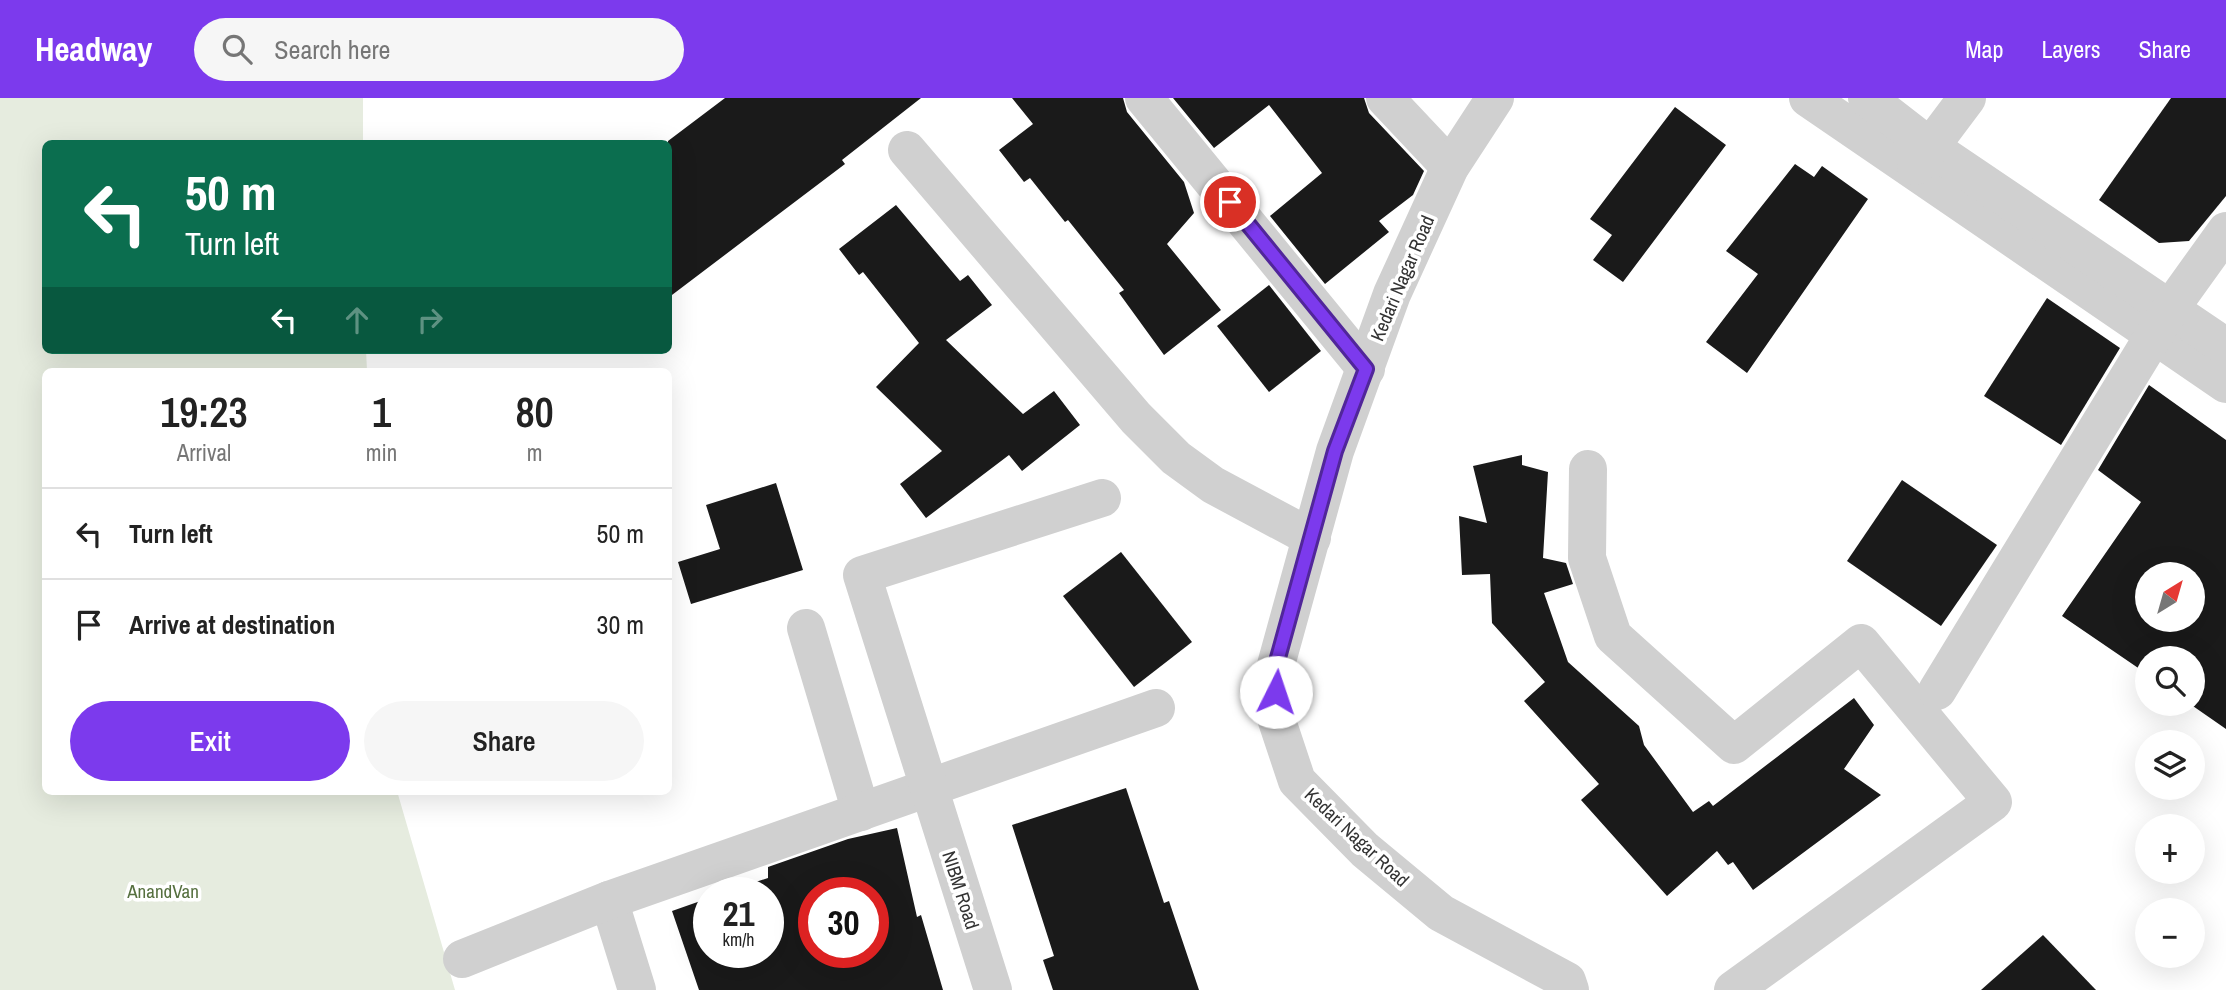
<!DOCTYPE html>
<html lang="en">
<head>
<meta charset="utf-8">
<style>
	:root { --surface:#fff; --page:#f6f6f6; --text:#222; --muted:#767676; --line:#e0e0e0; --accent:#7c3aed }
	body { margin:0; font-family:"Archivo Narrow",sans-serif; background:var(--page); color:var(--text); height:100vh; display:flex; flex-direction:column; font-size:26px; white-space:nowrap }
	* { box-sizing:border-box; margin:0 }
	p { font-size:23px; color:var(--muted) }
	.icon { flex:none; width:38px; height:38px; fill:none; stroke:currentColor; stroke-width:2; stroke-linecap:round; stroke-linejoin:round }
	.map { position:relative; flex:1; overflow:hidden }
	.panel { position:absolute; left:42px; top:270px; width:630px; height:427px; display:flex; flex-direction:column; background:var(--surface); border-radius:10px; box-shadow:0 7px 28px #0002 }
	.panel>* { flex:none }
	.guide { position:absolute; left:42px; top:42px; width:630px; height:214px; border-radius:10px; box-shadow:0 7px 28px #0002; background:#0b6e4f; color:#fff; overflow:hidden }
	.needle { width:46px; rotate:37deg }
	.tools { position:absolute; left:2135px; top:464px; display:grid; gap:14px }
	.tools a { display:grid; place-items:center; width:70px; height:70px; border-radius:50%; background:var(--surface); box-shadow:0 7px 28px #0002; font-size:35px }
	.speed { position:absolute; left:693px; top:779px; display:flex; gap:14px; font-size:35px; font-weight:700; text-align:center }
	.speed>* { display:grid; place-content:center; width:91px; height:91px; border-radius:50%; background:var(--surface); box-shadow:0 7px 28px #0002; line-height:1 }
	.speed small { font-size:18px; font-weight:400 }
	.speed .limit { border:10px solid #d22; background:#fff; color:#111 }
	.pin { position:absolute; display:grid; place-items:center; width:60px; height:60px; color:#fff; margin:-30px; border:4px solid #fff; border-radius:50%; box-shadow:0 2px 7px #0007 }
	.me { position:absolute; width:77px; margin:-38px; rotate:4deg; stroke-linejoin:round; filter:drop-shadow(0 0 5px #0008) }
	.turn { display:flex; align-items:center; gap:24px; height:147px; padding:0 28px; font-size:32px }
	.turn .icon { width:91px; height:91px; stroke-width:2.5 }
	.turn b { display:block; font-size:49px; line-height:60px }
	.lanes { display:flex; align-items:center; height:66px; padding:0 28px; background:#0003; justify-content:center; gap:35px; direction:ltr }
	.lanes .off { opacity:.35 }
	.eta { display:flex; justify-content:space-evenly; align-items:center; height:119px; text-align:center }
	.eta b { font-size:42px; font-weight:600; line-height:49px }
	.button { display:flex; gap:14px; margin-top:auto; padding:14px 28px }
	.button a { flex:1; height:80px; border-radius:42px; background:var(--accent); color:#fff; font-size:28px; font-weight:600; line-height:80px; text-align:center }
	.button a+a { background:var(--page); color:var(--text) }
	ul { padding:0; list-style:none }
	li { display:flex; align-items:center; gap:21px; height:91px; padding:0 28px; border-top:2px solid var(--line) }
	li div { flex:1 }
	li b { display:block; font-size:26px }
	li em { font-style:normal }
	header { display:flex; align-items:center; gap:42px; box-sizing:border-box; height:98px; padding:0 35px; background:var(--accent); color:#fff }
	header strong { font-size:33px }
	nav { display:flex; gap:38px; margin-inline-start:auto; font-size:24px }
	.search { width:490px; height:63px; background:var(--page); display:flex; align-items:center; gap:18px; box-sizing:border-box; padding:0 24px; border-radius:38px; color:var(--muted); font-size:26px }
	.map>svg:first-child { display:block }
	.green { fill:#e6ecdf }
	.building { fill:#1a1a1a; fill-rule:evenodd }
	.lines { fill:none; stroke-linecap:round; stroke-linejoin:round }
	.street { stroke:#d0d0d0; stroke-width:38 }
	.route-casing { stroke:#51269a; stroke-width:18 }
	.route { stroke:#7c3aed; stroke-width:12 }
	.labels { text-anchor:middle; stroke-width:7; stroke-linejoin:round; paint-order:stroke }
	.street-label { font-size:19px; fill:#333; stroke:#fff }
	.park-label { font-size:19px; fill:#56703f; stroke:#fff }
</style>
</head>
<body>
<header>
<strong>Headway</strong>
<div class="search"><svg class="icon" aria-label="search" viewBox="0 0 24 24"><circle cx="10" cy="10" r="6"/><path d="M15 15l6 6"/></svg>Search here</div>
<nav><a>Map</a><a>Layers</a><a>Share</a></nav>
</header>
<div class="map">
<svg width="2226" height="892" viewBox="0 0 2226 892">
	<rect width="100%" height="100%" fill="#fff"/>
	<!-- green -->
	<path class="green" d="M0 0H363V45L46 46V252H366L367 273H46V693H397L455 892H0Z"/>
	<!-- building -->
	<g class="building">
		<path d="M725 0H921L842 62 845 66 668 200V43Z"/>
		<path d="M1012 0H1123L1127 14 1184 84 1194 115 1167 146 1221 212 1164 257 1119 195 1124 192 1068 122 1065 124 1030 80 1024 84 999 52 1033 26Z"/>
		<path d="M1173 0H1364L1369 15 1424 73 1413 97 1379 123 1389 134 1325 186 1270 118 1322 75 1269 7 1214 50Z"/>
		<path d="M2171 0H2226V98L2189 143 2159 145 2099 102Z"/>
		<path d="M1675 9 1726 47 1623 184 1593 162 1612 137 1590 121Z"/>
		<path d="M1795 66 1814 79 1822 68 1868 101 1747 275 1706 244 1758 176 1726 153Z"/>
		<path d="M896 107 960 183 968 177 992 207 946 242 1023 316 1054 293 1080 327 1022 373 1009 357 926 420 900 386 942 353 876 289 919 245 863 174 859 177 839 151Z"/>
		<path d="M1269 187 1321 253 1269 294 1217 228Z"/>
		<path d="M2047 200 2120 250 2061 347 1984 298Z"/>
		<path d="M2149 287 2226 342V631L2190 606H2193V560H2147V576L2062 518 2141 404 2098 372ZM2147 476H2193V522H2147Z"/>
		<path d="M1522 357V367L1548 374 1543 460 1566 465 1573 486 1544 495 1568 564 1639 628 1644 647 1693 714 1709 703 1713 708 1854 600 1874 627 1844 671 1881 697 1753 792 1733 764 1728 767 1717 753 1667 798 1581 702 1599 686 1524 603 1545 584 1492 525 1490 476 1462 477 1459 418 1487 425 1473 368Z"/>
		<path d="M1902 382 1997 447 1941 528 1847 463Z"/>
		<path d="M776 385 803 472 691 506 678 464 720 451 706 407Z"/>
		<path d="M1121 454 1192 544 1134 589 1063 498Z"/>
		<path d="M1126 690 1164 805 1169 803 1199 892H1053L1043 862 1054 858 1012 727Z"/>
		<path d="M897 730 917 819 921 817 943 892H699L672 813 709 800V854H768V794H725L768 780V769L848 741ZM814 794H873V854H814Z"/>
		<path d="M2043 837 2096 892H1981Z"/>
	</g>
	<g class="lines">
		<!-- street -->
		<g class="street">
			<path d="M1144 0 1366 271"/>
			<path d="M1385 0 1450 69"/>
			<path d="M1495 0 1450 69 1392 196 1335 353 1276 567V620L1297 683 1365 752 1441 815 1567 883 1570 892"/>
			<path d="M1808 0 2226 286"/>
			<path d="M1867 0 1929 48 2226 249"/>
			<path d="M907 52 1136 320 1176 360 1213 387 1312 440"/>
			<path d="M1916 68 1967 0"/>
			<path d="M1588 371 1587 460 1613 538 1734 647 1861 545 1993 704 1733 892"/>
			<path d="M806 530 861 714"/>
			<path d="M1937 593 2170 211 2226 133"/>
			<path d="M609 802 637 892"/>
			<path d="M462 861 609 802 1156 610"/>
			<path d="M993 892 862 477 1102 400"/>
		</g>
	</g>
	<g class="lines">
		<!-- route casing -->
		<g class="route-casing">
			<path id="route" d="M1230 104 1366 271 1335 353 1276 567V594"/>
		</g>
		<!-- route -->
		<use href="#route" class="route"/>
	</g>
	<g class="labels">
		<!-- street labels -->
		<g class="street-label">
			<text transform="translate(1402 180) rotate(-67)" y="7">Kedari Nagar Road</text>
			<text transform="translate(1357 739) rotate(43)" y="7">Kedari Nagar Road</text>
			<text transform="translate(961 792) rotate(72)" y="7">NIBM Road</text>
		</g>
		<!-- park labels -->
		<g class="park-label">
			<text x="163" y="800">AnandVan</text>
		</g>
	</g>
</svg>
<div class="tools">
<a><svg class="needle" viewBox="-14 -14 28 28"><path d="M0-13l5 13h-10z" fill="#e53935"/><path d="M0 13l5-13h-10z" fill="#767676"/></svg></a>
<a><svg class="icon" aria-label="search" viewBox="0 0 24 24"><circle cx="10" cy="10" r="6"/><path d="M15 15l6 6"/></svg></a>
<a><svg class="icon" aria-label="layers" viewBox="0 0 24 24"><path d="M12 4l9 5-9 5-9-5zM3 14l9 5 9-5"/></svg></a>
<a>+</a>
<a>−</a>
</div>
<div class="speed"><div>21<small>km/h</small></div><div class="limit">30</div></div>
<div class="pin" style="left:1230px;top:104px;background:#d93025"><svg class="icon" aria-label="arrive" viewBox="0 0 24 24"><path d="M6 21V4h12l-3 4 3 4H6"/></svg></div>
<svg class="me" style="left:1276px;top:594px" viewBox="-20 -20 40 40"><circle r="19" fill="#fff"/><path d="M0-13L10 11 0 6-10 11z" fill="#7c3aed"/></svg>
<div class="guide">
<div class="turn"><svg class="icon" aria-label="left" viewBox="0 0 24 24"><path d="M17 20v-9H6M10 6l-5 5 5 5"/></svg><div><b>50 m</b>Turn left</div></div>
<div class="lanes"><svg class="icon" aria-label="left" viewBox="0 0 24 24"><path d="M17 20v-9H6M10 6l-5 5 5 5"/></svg><svg class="icon off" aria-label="ahead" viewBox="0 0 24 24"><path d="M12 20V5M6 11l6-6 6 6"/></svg><svg class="icon off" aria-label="right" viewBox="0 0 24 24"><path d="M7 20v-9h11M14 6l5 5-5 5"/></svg></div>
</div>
<section class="panel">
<div class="eta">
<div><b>19:23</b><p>Arrival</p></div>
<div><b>1</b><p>min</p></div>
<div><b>80</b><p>m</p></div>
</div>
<ul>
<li><svg class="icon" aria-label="left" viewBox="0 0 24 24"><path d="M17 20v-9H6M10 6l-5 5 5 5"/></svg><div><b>Turn left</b></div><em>50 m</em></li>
<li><svg class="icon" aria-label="arrive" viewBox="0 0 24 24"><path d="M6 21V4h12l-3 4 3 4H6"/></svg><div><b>Arrive at destination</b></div><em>30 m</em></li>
</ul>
<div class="button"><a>Exit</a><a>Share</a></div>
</section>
</div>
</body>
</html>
